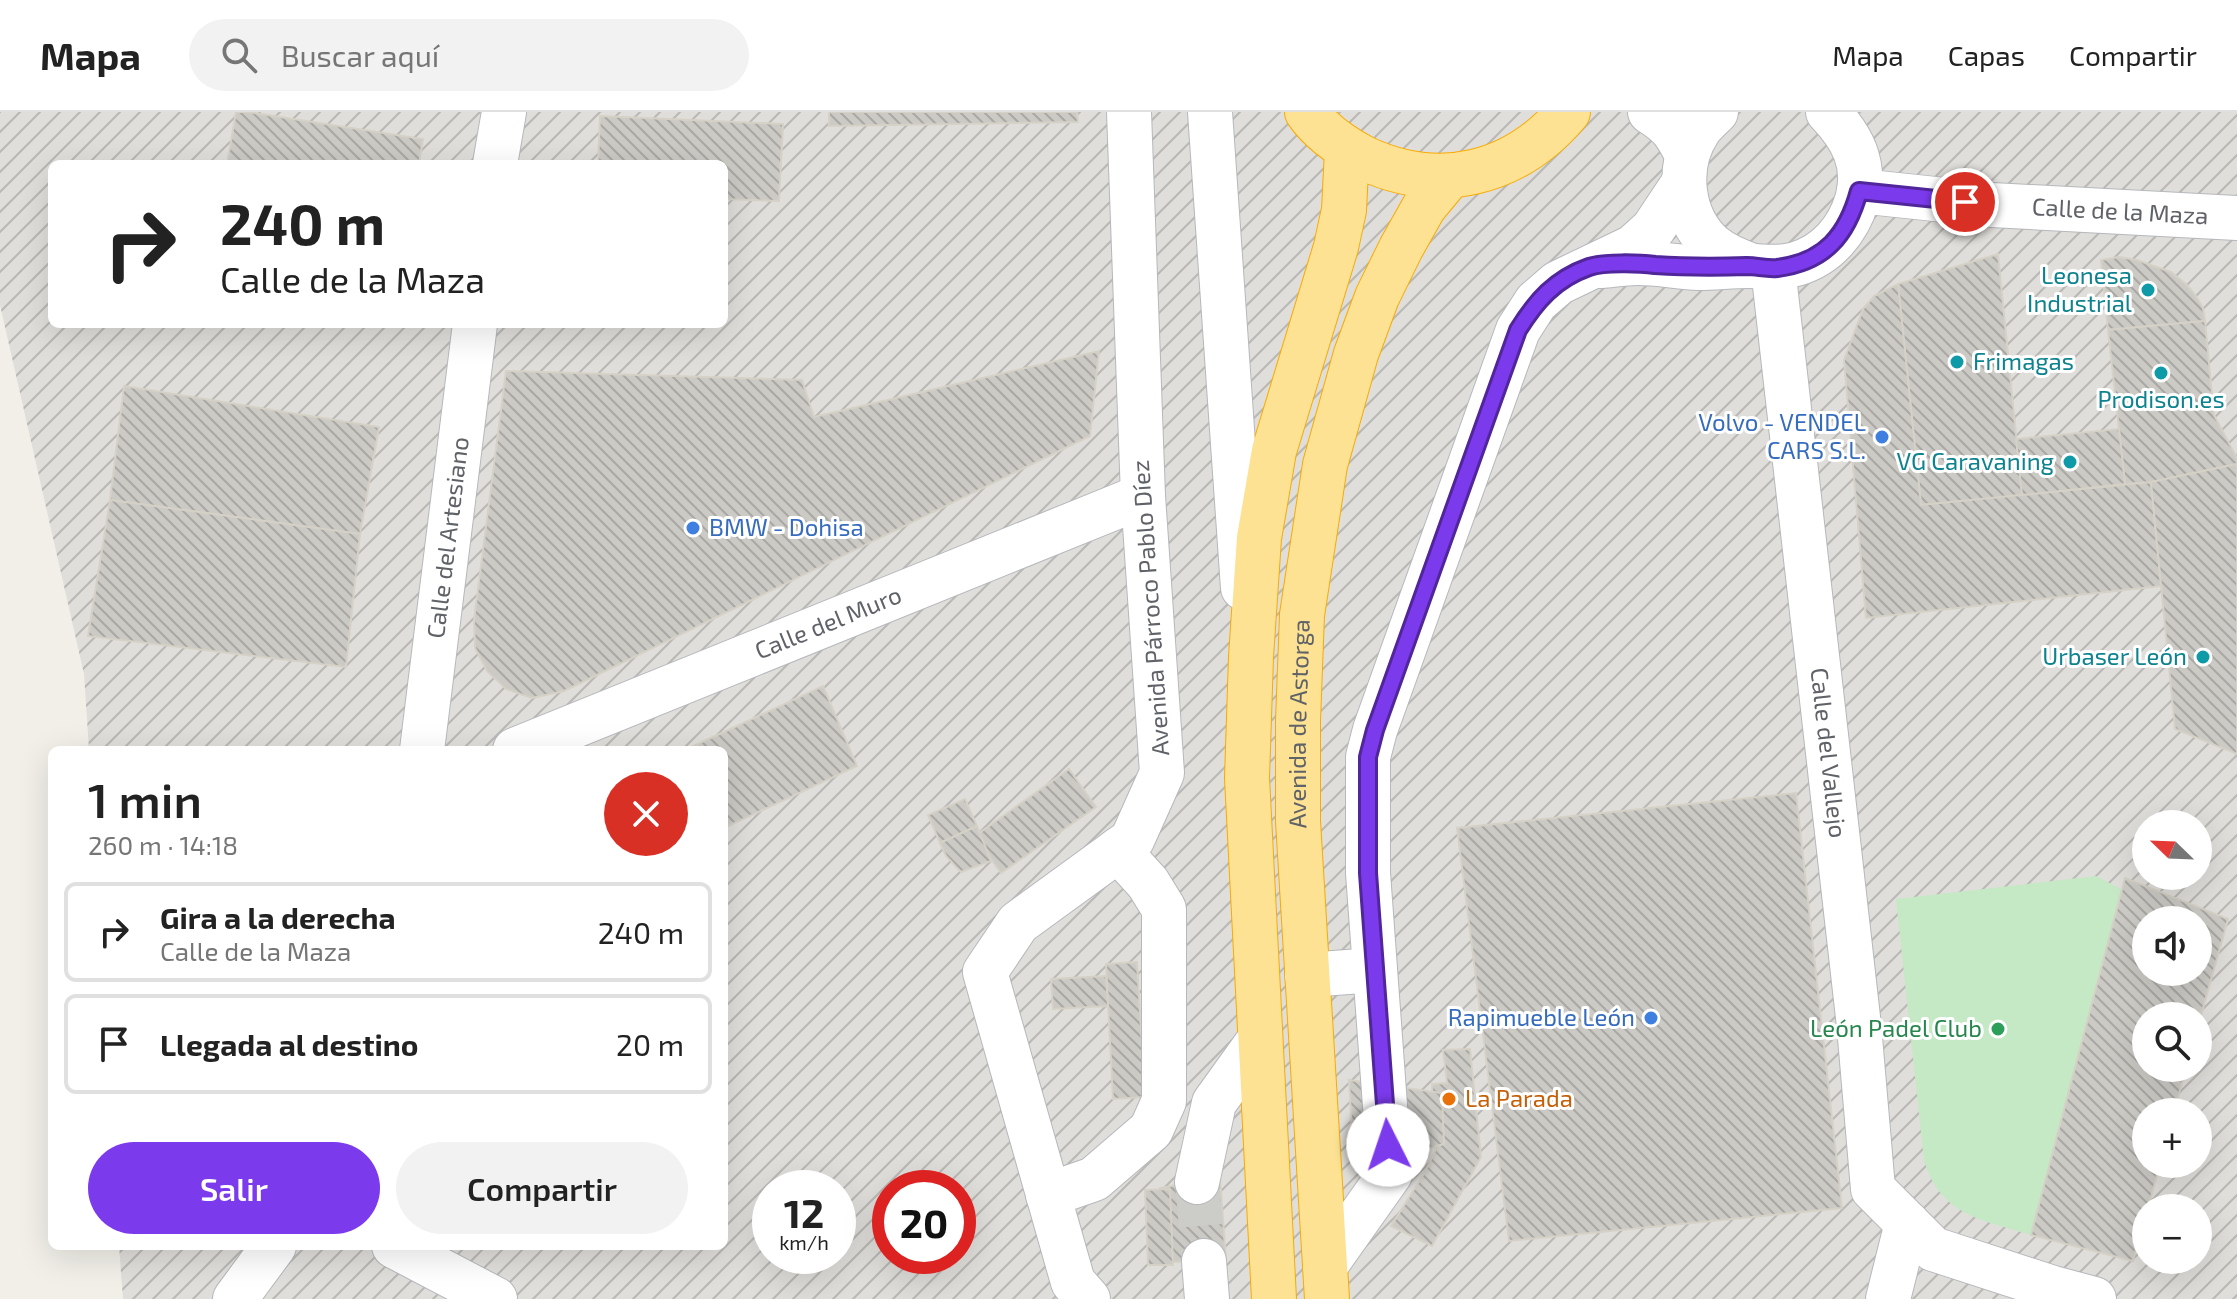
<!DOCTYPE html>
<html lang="es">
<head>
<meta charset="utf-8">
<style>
	:root { --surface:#fff; --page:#f2f2f2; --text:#222; --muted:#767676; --line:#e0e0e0; --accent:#7c3aed }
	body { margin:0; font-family:"Exo 2",sans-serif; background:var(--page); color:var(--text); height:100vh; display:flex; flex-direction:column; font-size:30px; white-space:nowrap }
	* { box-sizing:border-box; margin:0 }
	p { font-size:26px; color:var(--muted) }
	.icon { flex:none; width:44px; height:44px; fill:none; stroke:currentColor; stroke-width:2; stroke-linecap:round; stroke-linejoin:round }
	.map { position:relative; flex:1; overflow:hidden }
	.sheet { position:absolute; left:48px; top:634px; width:680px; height:504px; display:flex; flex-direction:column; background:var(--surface); border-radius:12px; box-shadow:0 8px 32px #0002 }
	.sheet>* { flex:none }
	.banner { position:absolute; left:48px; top:48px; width:680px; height:168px; border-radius:12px; box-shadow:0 8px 32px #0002; background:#fff; color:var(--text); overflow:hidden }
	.needle { width:52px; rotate:293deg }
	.fabs { position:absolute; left:2132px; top:698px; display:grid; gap:16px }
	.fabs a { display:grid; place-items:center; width:80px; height:80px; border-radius:50%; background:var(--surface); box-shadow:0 8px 32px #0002; font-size:40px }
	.speed { position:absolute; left:752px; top:1058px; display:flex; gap:16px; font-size:40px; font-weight:700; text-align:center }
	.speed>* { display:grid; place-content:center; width:104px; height:104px; border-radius:50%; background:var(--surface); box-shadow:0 8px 32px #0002; line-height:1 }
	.speed small { font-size:20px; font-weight:400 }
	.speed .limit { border:12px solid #d22; background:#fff; color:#111 }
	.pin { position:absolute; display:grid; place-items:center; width:68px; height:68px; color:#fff; margin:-34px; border:4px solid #fff; border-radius:50%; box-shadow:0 2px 8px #0007 }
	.me { position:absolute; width:88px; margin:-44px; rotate:356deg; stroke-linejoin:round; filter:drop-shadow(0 0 6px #0008) }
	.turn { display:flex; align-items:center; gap:28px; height:168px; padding:0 40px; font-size:36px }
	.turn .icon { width:104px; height:104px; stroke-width:2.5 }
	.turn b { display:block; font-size:56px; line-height:68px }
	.round { display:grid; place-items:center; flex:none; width:84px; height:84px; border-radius:42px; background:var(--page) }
	.head { display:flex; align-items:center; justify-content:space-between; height:136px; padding:0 40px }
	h1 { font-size:48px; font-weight:600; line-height:60px }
	.cta { display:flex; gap:16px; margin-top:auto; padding:16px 40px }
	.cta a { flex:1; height:92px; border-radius:48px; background:var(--accent); color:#fff; font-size:32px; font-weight:600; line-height:92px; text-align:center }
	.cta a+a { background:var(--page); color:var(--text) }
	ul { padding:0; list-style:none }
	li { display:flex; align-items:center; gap:24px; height:100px; margin:0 16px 12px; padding:0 24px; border:4px solid var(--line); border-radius:12px }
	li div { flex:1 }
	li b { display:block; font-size:30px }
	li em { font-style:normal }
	header { display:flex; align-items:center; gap:48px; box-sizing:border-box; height:112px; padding:0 40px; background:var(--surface); border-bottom:2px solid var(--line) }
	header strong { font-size:38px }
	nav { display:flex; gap:44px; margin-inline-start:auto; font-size:28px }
	.search { width:560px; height:72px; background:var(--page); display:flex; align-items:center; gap:20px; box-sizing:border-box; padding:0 28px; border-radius:44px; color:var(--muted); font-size:30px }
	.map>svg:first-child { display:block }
	.industrial { fill:url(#industrial-furrows); fill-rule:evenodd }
	.grass { fill:#c5e8c5 }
	.building { fill:url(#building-back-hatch); stroke:#d6d1c6; stroke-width:2; fill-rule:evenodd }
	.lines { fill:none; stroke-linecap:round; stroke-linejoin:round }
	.minor-tunnel { stroke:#ccccc8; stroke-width:44; stroke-dasharray:44 22; stroke-linecap:butt }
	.minor-casing { stroke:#b5b8bc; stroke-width:46 }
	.highway-casing { stroke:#f9ab00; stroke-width:46 }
	.minor { stroke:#fff; stroke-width:44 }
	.highway { stroke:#fde293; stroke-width:44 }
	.route-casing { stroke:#51269a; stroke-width:20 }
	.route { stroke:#7c3aed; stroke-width:14 }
	.culture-dot { fill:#0f9aa8; stroke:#fff; stroke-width:3 }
	.shop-dot { fill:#3f7fe0; stroke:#fff; stroke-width:3 }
	.leisure-dot { fill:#2e9e5b; stroke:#fff; stroke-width:3 }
	.food-dot { fill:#e8710a; stroke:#fff; stroke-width:3 }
	.labels { text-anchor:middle; stroke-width:6; stroke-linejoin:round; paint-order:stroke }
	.street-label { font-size:24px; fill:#5f6368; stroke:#fff }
	.culture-label { font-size:24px; fill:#0d838f; stroke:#fff; text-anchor:end }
	.shop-label { font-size:24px; fill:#366cbe; stroke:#fff; text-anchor:end }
	.leisure-label { font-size:24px; fill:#27864d; stroke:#fff; text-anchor:end }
	.food-label { font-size:24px; fill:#c56008; stroke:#fff; text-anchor:start }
</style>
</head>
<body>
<header>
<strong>Mapa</strong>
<div class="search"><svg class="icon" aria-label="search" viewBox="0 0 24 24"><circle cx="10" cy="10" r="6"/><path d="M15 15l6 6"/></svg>Buscar aquí</div>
<nav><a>Mapa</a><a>Capas</a><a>Compartir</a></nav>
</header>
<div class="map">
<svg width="2237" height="1187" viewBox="0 0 2237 1187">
	<defs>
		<pattern id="industrial-furrows" width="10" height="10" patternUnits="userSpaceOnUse" patternTransform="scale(2)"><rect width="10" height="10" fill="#e0deda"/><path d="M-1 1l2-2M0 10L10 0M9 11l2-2" fill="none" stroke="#b9b8b5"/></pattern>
		<pattern id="building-back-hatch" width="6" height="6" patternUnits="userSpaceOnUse" patternTransform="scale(2)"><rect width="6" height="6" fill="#cccac5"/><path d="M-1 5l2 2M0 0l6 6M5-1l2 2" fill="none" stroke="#a9a8a4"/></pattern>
	</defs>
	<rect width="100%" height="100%" fill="#f1efe8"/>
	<!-- industrial -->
	<path class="industrial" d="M0 0H2237V1187H123L119 1134H724V638H89L84 562 0 193ZM52 52H724V212H52ZM2146 712H2198V764H2146ZM2146 808H2198V860H2146ZM2146 904H2198V956H2146ZM2146 1000H2198V1052H2146ZM770 1076H838V1144H770ZM890 1076H958V1144H890ZM2146 1096H2198V1148H2146Z"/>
	<!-- grass -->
	<path class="grass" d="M2096 764 2123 778 2031 1123C1983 1108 1940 1104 1924 1048L1896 787Z"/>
	<!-- building -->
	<g class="building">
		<path d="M236 0H248L423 27 419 52H227Z"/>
		<path d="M829 0H1077L1078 10 829 14Z"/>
		<path d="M600 4 783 12 779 89 724 87V52H598Z"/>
		<path d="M1998 142 2022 383 1921 393 1898 172Z"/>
		<path d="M2119 145 2137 148 2171 160 2187 173 2196 184 2203 196 2205 209 2108 218 2101 148Z"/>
		<path d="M1898 172 1921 393 2151 370 2161 474 1866 506 1844 248 1863 197 1874 184Z"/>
		<path d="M2205 209 2214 303 2237 346V352L2151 370 2125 372 2108 218Z"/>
		<path d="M1099 239 1090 324 564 579 532 586 506 577 487 559 475 536 474 508 506 259 802 268 814 305Z"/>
		<path d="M124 274 379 315 360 422 110 388Z"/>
		<path d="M2119 317 2125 372 2022 383 2016 327Z"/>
		<path d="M2237 352V642L2175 617 2151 370Z"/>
		<path d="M110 388 360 422 346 555 88 524Z"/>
		<path d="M823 574 857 654 724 716V638H685Z"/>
		<path d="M1069 657 1096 695 1001 761 975 724Z"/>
		<path d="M1796 681 1842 1096 1509 1129 1457 716Z"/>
		<path d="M965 687 977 714 940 731 928 703Z"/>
		<path d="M977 714 991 749 961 760 946 744 940 731Z"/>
		<path d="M2125 766 2228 807 2198 914V904H2146V956H2186L2174 1000H2146V1052H2160L2148 1096H2146L2133 1149 2031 1123ZM2146 808H2198V860H2146Z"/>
		<path d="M1137 850 1145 985 1113 987 1106 852Z"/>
		<path d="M1106 864 1108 894 1053 897 1051 867Z"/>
		<path d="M1470 937 1481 1045 1432 1134 1391 1114 1425 1060 1435 1039 1432 972 1447 971 1443 938Z"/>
		<path d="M1349 968 1442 981 1444 1032 1354 1057Z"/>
		<path d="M1220 1065 1226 1149 1164 1150 1160 1076Z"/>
		<path d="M1170 1077 1173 1153H1148L1145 1078Z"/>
	</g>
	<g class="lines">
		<!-- minor-tunnel -->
		<path class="minor-tunnel" d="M1197 1070 1204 1149"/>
		<!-- minor casing -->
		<g class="minor-casing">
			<g id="minor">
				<path d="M1210 0 1243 476"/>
				<path d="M1650 0C1671 13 1676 21 1687 43"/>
				<path d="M1716 0C1710 6 1703 12 1699 18 1675 54 1681 106 1713 134 1725 144 1738 149 1753 154"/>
				<path d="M495 52 504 0"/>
				<path id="s1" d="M1859 79 1992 93 2237 106"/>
				<path d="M1601 154C1613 153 1625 151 1638 151 1658 151 1678 155 1699 156 1715 156 1732 154 1748 154 1765 154 1780 157 1796 152 1827 143 1848 118 1857 88 1867 52 1852 25 1828 0"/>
				<path id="s2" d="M1773 156 1859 914 1873 1077 1933 1137 2053 1176 2094 1187"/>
				<path id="s3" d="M422 638 475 212"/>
				<path id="s4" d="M515 638 1143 384"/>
				<path d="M1307 863 1375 858"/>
				<path d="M1197 1070 1214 991 1260 927"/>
				<path d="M1048 1083 1094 1067 1151 1018 1164 989V797L1148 771 1118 738"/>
				<path d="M394 1134 495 1187"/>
				<path d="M1204 1149 1207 1187"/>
				<path d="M1325 1154 1390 1062 1368 761V645L1375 618 1518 218 1536 190 1558 171 1633 135 1653 117 1683 72"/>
				<path d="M235 1187 274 1134"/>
				<path d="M1088 1187 1073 1170 985 860 1018 811 1132 728 1162 661 1143 384 1129 0"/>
				<path d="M1888 1187 1907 1111"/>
			</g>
		</g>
		<!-- highway casing -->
		<g class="highway-casing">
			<g id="highway">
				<path d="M1307 0C1321 20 1343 35 1364 46 1439 81 1515 63 1568 0"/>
				<path d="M1274 1187 1247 666 1251 545 1259 426 1274 339 1336 135 1344 98 1347 38"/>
				<path id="s5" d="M1327 1187 1298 709V609L1302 503 1325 353 1356 242 1377 185 1401 136 1424 95 1449 65"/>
			</g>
		</g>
		<!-- minor -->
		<use href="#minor" class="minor"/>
		<!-- highway -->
		<use href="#highway" class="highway"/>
	</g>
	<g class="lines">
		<!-- route casing -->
		<g class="route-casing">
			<path id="route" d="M1388 1033 1368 761V645L1375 618 1518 218C1536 189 1555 167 1589 155 1604 150 1639 151 1655 153 1686 155 1716 155 1747 154 1757 154 1767 157 1777 156 1825 150 1847 123 1859 79L1965 90"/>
		</g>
		<!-- route -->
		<use href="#route" class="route"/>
	</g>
	<!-- markers -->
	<g class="culture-dot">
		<circle cx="2148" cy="178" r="8"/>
		<circle cx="1957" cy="250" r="8"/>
		<circle cx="2161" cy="261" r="8"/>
		<circle cx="2070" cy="350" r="8"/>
		<circle cx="2203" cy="545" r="8"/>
	</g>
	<g class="shop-dot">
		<circle cx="1882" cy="325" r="8"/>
		<circle cx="693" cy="416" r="8"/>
		<circle cx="1651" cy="906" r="8"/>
	</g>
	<circle class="leisure-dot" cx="1998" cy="917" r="8"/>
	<circle class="food-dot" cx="1449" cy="987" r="8"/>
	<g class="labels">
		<!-- street labels -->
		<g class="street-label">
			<text dy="8" stroke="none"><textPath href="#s1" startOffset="262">Calle de la Maza</textPath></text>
			<text dy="8" stroke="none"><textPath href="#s3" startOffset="214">Calle del Artesiano</textPath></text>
			<text transform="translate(1151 496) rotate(-94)" y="8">Avenida Párroco Pablo Díez</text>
			<text dy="8" stroke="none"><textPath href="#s4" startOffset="338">Calle del Muro</textPath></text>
			<text dy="8" stroke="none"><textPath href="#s5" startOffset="576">Avenida de Astorga</textPath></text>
			<text dy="8" stroke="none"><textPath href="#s2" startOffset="488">Calle del Vallejo</textPath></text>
		</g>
		<!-- culture labels -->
		<g class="culture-label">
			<text x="2132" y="172">Leonesa<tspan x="2132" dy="28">Industrial</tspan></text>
			<text x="1973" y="258" text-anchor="start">Frimagas</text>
			<text x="2161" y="296" text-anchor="middle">Prodison.es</text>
			<text x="2054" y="358">VG Caravaning</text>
			<text x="2187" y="553">Urbaser León</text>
		</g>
		<!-- shop labels -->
		<g class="shop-label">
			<text x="1866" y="319">Volvo - VENDEL<tspan x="1866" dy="28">CARS S.L.</tspan></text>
			<text x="709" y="424" text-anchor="start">BMW - Dohisa</text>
			<text x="1635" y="914">Rapimueble León</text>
		</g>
		<!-- leisure labels -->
		<g class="leisure-label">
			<text x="1982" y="925">León Padel Club</text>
		</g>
		<!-- food labels -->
		<g class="food-label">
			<text x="1465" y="995">La Parada</text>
		</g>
	</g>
</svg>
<div class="fabs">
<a><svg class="needle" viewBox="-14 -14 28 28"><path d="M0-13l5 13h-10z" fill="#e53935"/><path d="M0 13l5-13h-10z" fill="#767676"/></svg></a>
<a><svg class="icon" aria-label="sound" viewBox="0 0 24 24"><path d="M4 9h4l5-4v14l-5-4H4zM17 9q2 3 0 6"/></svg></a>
<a><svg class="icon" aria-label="search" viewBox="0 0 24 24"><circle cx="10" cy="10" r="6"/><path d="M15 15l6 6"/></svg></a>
<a>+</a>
<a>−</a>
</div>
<div class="speed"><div>12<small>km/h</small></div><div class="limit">20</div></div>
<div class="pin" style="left:1965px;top:90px;background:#d93025"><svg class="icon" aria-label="arrive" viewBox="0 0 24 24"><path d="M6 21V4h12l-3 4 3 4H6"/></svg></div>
<svg class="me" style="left:1388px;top:1033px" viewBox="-20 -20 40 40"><circle r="19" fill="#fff"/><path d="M0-13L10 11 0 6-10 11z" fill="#7c3aed"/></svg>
<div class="banner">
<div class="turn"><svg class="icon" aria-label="right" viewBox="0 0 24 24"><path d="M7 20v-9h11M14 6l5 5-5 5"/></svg><div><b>240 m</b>Calle de la Maza</div></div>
</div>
<section class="sheet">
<div class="head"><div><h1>1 min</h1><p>260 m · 14:18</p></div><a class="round" style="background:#d93025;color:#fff"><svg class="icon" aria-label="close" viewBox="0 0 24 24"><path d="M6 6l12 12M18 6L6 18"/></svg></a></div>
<ul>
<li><svg class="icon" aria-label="right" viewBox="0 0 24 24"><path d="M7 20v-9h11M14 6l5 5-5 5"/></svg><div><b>Gira a la derecha</b><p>Calle de la Maza</p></div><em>240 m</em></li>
<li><svg class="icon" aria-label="arrive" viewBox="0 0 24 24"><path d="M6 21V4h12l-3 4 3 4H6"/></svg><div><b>Llegada al destino</b></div><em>20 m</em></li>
</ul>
<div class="cta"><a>Salir</a><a>Compartir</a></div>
</section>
</div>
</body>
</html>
